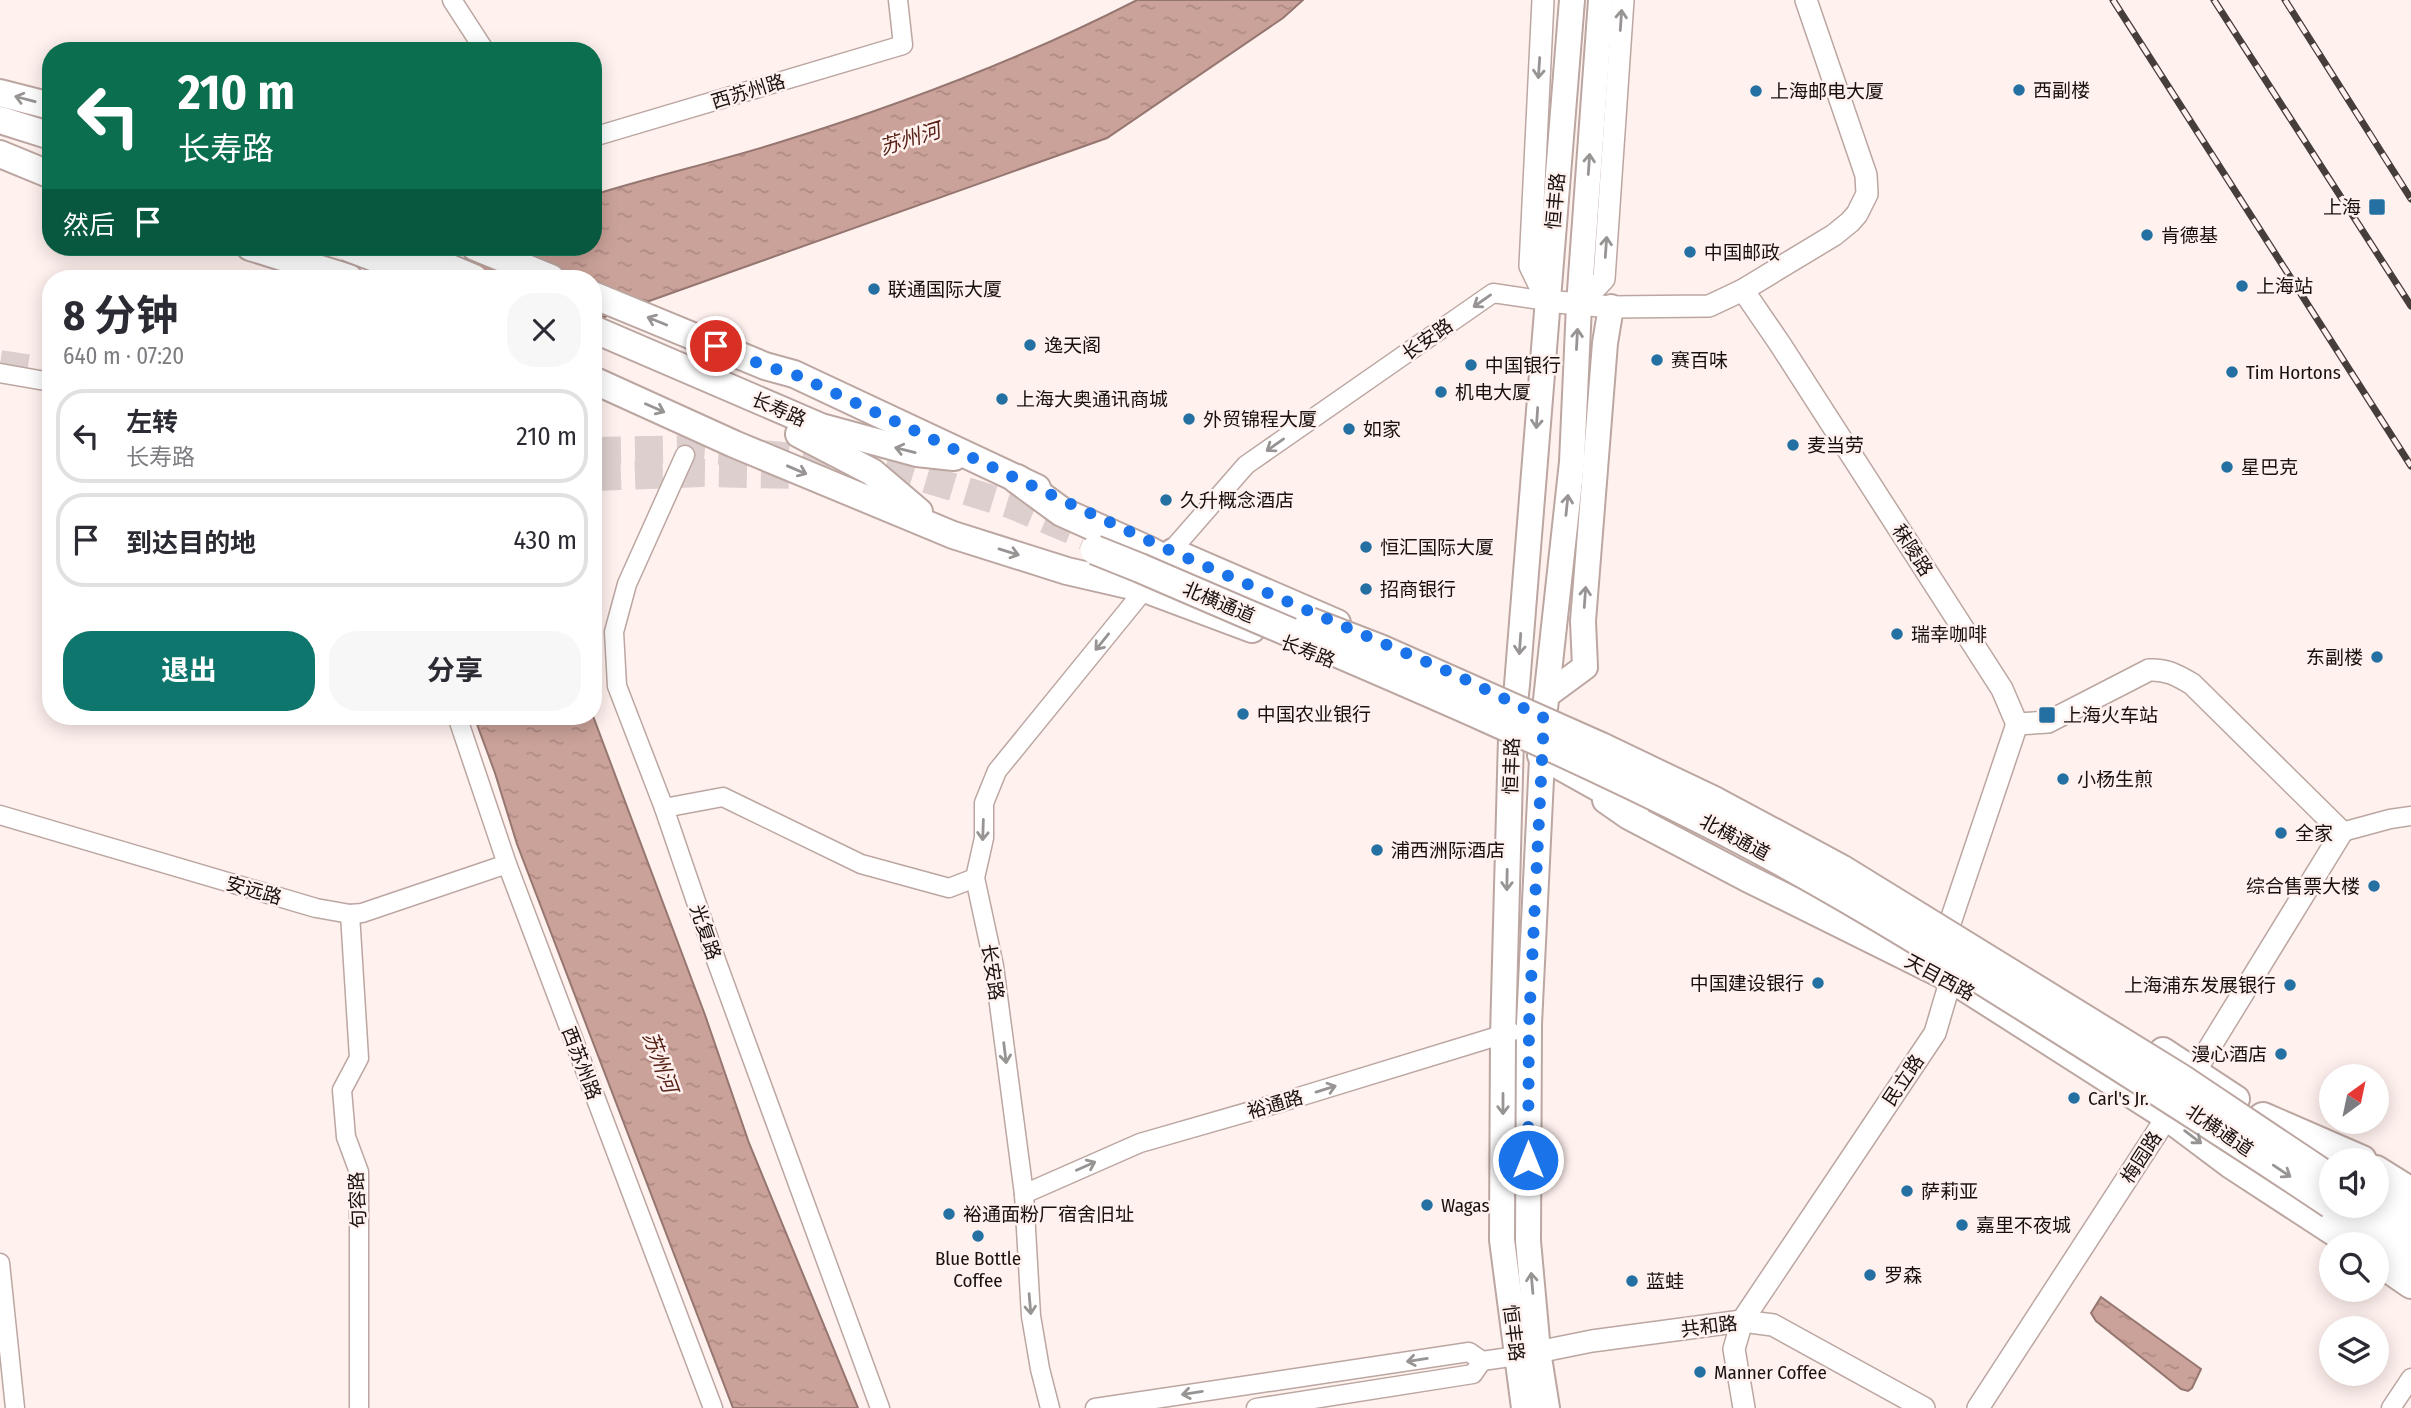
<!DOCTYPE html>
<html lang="zh">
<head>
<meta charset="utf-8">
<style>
	:root { --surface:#fff; --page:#f7f7f7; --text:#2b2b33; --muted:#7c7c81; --line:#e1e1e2; --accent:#0f766e }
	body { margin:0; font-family:"Fira Sans Condensed","Noto Sans SC",sans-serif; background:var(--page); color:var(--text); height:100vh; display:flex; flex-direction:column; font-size:26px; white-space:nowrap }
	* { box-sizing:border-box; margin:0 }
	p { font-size:23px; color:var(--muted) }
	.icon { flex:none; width:38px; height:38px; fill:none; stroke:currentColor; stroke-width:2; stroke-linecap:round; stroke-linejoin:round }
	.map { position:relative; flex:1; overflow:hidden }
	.details { position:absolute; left:42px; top:270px; width:560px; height:455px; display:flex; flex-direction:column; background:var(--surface); border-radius:28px; box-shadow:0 4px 18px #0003 }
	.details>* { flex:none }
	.hud { position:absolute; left:42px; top:42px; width:560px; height:214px; border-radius:28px; box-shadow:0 4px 18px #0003; background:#0b6e4f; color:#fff; overflow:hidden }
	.needle { width:46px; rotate:33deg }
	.controls { position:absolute; left:2319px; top:1064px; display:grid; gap:14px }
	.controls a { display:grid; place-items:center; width:70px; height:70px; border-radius:50%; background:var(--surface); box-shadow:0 4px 18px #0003; font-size:35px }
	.pin { position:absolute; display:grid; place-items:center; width:60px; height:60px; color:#fff; margin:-30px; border:4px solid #fff; border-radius:50%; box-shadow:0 2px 7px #0007 }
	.me { position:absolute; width:77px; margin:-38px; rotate:0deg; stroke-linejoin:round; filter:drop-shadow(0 0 5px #0008) }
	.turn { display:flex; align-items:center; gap:24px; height:147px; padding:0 21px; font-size:32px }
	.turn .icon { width:91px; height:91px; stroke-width:2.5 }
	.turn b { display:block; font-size:49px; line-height:60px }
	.then { display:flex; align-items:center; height:66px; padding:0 21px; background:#0003; gap:14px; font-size:26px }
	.round { display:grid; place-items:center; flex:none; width:74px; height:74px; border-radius:28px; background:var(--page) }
	.head { display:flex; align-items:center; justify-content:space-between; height:119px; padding:0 21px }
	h1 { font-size:42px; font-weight:700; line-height:52px }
	.button { display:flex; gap:14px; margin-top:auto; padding:14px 21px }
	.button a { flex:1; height:80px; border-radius:28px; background:var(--accent); color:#fff; font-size:28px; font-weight:700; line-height:80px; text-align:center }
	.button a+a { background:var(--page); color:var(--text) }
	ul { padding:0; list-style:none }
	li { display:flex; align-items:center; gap:21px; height:94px; margin:0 14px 10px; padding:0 7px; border:4px solid var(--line); border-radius:28px }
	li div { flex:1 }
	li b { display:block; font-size:26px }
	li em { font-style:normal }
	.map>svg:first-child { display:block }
	.water { fill:url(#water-ripples); stroke:#957670; stroke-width:2 }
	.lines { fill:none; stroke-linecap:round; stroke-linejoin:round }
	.trunk-tunnel { stroke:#dccfcd; stroke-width:28; stroke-dasharray:28 14; stroke-linecap:butt }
	.minor-casing { stroke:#bca6a1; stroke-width:21 }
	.tertiary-casing { stroke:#bca6a1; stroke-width:24 }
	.secondary-casing { stroke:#bca6a1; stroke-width:28 }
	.primary-casing { stroke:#bca6a1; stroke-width:30 }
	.trunk-casing { stroke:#bca6a1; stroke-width:32 }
	.minor { stroke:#fff; stroke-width:18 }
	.tertiary { stroke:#fff; stroke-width:21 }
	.secondary { stroke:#fff; stroke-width:24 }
	.primary { stroke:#fff; stroke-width:26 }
	.trunk { stroke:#fff; stroke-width:28 }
	.rail-casing { stroke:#463e3b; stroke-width:7 }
	.rail { stroke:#fff1ee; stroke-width:4.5; stroke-dasharray:13; stroke-linecap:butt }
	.primary-bridge-casing { stroke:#bca6a1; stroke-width:30; stroke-linecap:butt }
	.trunk-bridge-casing { stroke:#bca6a1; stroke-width:32; stroke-linecap:butt }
	.primary-bridge { stroke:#fff; stroke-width:26 }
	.trunk-bridge { stroke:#fff; stroke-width:28 }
	.oneway { stroke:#979493 }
	.route { stroke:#1a73e8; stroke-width:12; stroke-dasharray:0 21.6 }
	.poi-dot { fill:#2570a3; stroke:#fff1ee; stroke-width:2.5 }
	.labels { text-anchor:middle; stroke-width:5; stroke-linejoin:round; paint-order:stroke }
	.poi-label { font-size:19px; fill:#18110f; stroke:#fff1ee; text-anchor:start }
	.street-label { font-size:19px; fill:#18110f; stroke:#fff1ee }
	.water-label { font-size:21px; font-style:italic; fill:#582319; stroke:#fff1ee }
</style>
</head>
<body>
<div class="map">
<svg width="2411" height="1408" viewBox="0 0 2411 1408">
	<defs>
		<pattern id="water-ripples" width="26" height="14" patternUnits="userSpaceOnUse" patternTransform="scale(1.75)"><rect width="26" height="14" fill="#cba299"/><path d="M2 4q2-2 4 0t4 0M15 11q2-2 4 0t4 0" fill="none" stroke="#ae8a83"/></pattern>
	</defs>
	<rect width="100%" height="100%" fill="#fff1ee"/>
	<!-- water -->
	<g class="water">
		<path d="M1137 0H1303L1283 18 1107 138 593 321V278H441L479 247H593V195C654 176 716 162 777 143 900 105 1022 59 1137 0Z"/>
		<path d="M474 716H593L705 1015 749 1143 858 1408H733L517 844 495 773Z"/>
		<path d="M2101 1297 2201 1369 2192 1388 2188 1391 2181 1389 2096 1321 2091 1313Z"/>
	</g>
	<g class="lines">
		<!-- trunk-tunnel -->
		<g class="trunk-tunnel">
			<path d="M0 364 51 372"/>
			<path d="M593 451 702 449 853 462 900 471 1012 505 1085 536"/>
			<path d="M593 477 702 473 800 475"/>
		</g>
		<!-- minor casing -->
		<g class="minor-casing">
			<g id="minor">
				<path d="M452 0 485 51"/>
				<path d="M593 137 903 45 898 0"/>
				<path d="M0 373 51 382"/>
				<path d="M685 455 627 584 614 632 617 686 664 808 716 960 880 1408"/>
				<path d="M1171 551 1246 465 1493 293 1547 301"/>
				<path d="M457 716 507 864 713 1408"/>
				<path d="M664 808 723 797 861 864 949 888 975 878"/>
				<path d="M0 815 316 908 350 914 362 913 507 864"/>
				<path d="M2342 832 2390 819 2411 816"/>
				<path d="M350 914 359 1058 342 1090 346 1137 359 1172V1408"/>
				<path d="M1024 1194 1140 1143 1279 1103 1511 1032"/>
				<path d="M0 1263 15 1408"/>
				<path d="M1482 1361 1517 1356"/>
				<path d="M1050 1408 1040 1369 1031 1316 1024 1194 994 966 975 878 984 838V803L997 771 1145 589"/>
				<path d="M1095 1408 1469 1352 1482 1361"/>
				<path d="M1256 1408 1473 1374 1482 1361"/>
				<path d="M2391 1408 2411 1378"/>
			</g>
		</g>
		<!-- tertiary casing -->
		<g class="tertiary-casing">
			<g id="tertiary">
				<path d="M1543 0 1530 266 1547 301 1611 307 1709 306 1743 290 1834 235 1850 222 1857 214 1867 194 1866 175 1806 0"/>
				<path d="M1743 290 1780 344 2002 689 2017 724"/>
				<path d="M1579 305 1604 279 1623 0"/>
				<path d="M1523 1355 1592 1341 1742 1321 1773 1325 1924 1408"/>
				<path d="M1744 1408 1734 1349 1742 1321 1935 1033 1951 979 1950 923 2017 724"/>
				<path d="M1978 1408 2167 1117 2342 832 2192 684C2177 675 2166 669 2149 670L2048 722 2017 724"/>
			</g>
		</g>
		<!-- secondary casing -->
		<g class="secondary-casing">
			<g id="secondary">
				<path d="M1547 695 1585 667 1583 621 1605 343 1611 307"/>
				<path d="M1524 1408 1502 1240 1503 1036 1511 738 1517 685 1572 0"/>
				<path d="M1547 1408 1538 1351 1528 1241 1529 1024 1544 718 1572 462 1579 305 1601 0"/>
			</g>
		</g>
		<!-- primary casing -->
		<g class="primary-casing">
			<g id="primary">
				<path d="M0 93 51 106"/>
				<path d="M0 120 51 136"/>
				<path d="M0 154 51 175"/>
				<path d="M250 247 349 278"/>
				<path d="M475 247 551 278"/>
				<path d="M593 295 765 366 794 374 1037 488"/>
				<path d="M593 329 821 427 917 453 954 457"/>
				<path d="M593 380 734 444 953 535 1067 571 1145 589 1252 629"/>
				<path d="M799 434 872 472 919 512"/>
				<path d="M1173 552 1337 623"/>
				<path d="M1606 800 1629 816 1747 878 1951 979 2167 1117 2231 1165 2352 1244"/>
				<path d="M2163 1051 2236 1099"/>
				<path d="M2376 1192 2411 1215"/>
				<path d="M2376 1261 2411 1285"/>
			</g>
		</g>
		<!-- trunk casing -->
		<g class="trunk-casing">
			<g id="trunk">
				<path d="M1017 479 1062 512 1149 551 1210 584"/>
				<path d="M1542 755 1635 807"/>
				<path d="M2263 1117 2362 1160"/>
				<path d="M2376 1170 2411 1192"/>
				<path d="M2333 1206 2411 1258"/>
				<path d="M2371 1206 2411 1233"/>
			</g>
		</g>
		<!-- minor -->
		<use href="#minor" class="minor"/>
		<!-- tertiary -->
		<use href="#tertiary" class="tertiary"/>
		<!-- secondary -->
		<use href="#secondary" class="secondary"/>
		<!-- primary -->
		<use href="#primary" class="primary"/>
		<!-- trunk -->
		<use href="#trunk" class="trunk"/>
		<!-- rail casing -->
		<g class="rail-casing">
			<g id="rail">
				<path d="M2113 0 2411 466"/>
				<path d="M2214 0 2411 306"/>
				<path d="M2285 0 2411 199"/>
			</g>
		</g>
		<!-- rail -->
		<use href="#rail" class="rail"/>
		<!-- primary-bridge casing -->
		<g class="primary-bridge-casing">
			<g id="primary-bridge">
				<path d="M346 247 428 278"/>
				<path d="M400 247 474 278"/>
			</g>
		</g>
		<!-- trunk-bridge casing -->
		<g class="trunk-bridge-casing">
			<g id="trunk-bridge">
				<path d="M1095 550 1140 568C1329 650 1521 728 1705 821 1816 877 1922 942 2028 1009 2130 1073 2231 1137 2331 1204"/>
				<path d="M1310 622 1380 649 1601 747 1716 802 1841 869 2180 1078 2331 1179"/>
			</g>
		</g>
		<!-- primary-bridge -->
		<use href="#primary-bridge" class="primary-bridge"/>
		<!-- trunk-bridge -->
		<use href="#trunk-bridge" class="trunk-bridge"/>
	</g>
	<!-- one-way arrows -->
	<defs><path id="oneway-shaft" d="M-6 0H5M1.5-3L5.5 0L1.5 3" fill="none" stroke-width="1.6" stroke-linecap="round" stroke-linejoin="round" transform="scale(1.75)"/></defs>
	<g class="oneway">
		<use href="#oneway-shaft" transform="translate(1621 20) rotate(-86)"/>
		<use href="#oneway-shaft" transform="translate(1539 68) rotate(94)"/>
		<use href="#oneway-shaft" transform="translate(25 99) rotate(-165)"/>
		<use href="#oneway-shaft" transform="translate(1589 164) rotate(-86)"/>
		<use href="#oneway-shaft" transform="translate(1606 247) rotate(-86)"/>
		<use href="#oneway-shaft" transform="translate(1482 301) rotate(145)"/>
		<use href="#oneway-shaft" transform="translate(657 321) rotate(-158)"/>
		<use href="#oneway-shaft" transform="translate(1577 339) rotate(-87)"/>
		<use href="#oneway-shaft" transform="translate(655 408) rotate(24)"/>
		<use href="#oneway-shaft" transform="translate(1537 418) rotate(94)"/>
		<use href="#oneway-shaft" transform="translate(1275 445) rotate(145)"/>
		<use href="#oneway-shaft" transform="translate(905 450) rotate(-166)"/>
		<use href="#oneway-shaft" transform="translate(797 470) rotate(23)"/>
		<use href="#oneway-shaft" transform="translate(1567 505) rotate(-84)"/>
		<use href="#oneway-shaft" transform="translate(1009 552) rotate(17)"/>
		<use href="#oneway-shaft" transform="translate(1585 597) rotate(-86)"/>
		<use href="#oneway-shaft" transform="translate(1102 642) rotate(129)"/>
		<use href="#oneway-shaft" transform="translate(1520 644) rotate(94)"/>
		<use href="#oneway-shaft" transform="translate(983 830) rotate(92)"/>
		<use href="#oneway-shaft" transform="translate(1507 880) rotate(91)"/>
		<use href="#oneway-shaft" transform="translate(1005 1053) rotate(83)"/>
		<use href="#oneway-shaft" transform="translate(1326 1089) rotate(-17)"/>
		<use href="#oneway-shaft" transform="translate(1503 1104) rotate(90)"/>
		<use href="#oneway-shaft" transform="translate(2193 1137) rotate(37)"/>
		<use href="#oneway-shaft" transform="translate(1086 1166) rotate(-24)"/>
		<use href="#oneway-shaft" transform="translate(2282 1171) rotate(34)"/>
		<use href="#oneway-shaft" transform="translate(1532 1283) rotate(-95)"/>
		<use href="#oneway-shaft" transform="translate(1030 1304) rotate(85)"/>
		<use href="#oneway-shaft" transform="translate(1417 1360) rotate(171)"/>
		<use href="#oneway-shaft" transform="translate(1192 1393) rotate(171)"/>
	</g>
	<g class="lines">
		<!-- route -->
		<path class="route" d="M716 346 765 366 794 374 1171 551 1454 674 1544 718 1529 1024 1528 1160"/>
	</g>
	<!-- markers -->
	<g class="poi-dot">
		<circle cx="2019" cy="90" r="7"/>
		<circle cx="1756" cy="91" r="7"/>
		<rect x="2368" y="198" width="18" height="18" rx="3.5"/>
		<circle cx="2147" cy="235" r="7"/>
		<circle cx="1690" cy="252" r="7"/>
		<circle cx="2242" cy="286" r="7"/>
		<circle cx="874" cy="289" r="7"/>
		<circle cx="1030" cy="345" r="7"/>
		<circle cx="1657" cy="360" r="7"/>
		<circle cx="1471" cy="365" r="7"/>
		<circle cx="2232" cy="372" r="7"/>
		<circle cx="1441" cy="392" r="7"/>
		<circle cx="1002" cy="399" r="7"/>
		<circle cx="1189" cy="419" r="7"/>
		<circle cx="1349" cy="429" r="7"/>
		<circle cx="1793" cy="445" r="7"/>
		<circle cx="2227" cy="467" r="7"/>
		<circle cx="1166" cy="500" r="7"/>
		<circle cx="1366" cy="547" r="7"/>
		<circle cx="1366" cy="589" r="7"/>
		<circle cx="1897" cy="634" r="7"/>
		<circle cx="2377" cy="657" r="7"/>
		<circle cx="1243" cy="714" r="7"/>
		<rect x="2038" y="706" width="18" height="18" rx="3.5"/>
		<circle cx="2063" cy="779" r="7"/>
		<circle cx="2281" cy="833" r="7"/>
		<circle cx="1377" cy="850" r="7"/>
		<circle cx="2374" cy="886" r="7"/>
		<circle cx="1818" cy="983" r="7"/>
		<circle cx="2290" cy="985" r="7"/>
		<circle cx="2281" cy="1054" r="7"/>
		<circle cx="2074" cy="1098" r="7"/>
		<circle cx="1907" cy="1191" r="7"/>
		<circle cx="1427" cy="1205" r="7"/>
		<circle cx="949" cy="1214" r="7"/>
		<circle cx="1962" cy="1225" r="7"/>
		<circle cx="978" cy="1236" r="7"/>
		<circle cx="1870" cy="1275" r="7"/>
		<circle cx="1632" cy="1281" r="7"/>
		<circle cx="1700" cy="1372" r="7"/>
	</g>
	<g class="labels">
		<!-- poi labels -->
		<g class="poi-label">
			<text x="2033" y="97">西副楼</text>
			<text x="1770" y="98">上海邮电大厦</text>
			<text x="2361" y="214" text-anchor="end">上海</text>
			<text x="2161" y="242">肯德基</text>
			<text x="1704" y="259">中国邮政</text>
			<text x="2256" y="293">上海站</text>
			<text x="888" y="296">联通国际大厦</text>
			<text x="1044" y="352">逸天阁</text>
			<text x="1671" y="367">赛百味</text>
			<text x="1485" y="372">中国银行</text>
			<text x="2246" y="379">Tim Hortons</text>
			<text x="1455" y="399">机电大厦</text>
			<text x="1016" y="406">上海大奥通讯商城</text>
			<text x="1203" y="426">外贸锦程大厦</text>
			<text x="1363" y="436">如家</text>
			<text x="1807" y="452">麦当劳</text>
			<text x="2241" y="474">星巴克</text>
			<text x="1180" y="507">久升概念酒店</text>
			<text x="1380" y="554">恒汇国际大厦</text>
			<text x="1380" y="596">招商银行</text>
			<text x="1911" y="641">瑞幸咖啡</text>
			<text x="2363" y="664" text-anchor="end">东副楼</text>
			<text x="1257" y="721">中国农业银行</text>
			<text x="2063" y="722">上海火车站</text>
			<text x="2077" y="786">小杨生煎</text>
			<text x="2295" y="840">全家</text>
			<text x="1391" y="857">浦西洲际酒店</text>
			<text x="2360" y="893" text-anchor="end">综合售票大楼</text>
			<text x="1804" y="990" text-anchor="end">中国建设银行</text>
			<text x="2276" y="992" text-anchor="end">上海浦东发展银行</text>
			<text x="2267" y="1061" text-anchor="end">漫心酒店</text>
			<text x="2088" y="1105">Carl's Jr.</text>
			<text x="1921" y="1198">萨莉亚</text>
			<text x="1441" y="1212">Wagas</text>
			<text x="963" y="1221">裕通面粉厂宿舍旧址</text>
			<text x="1976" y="1232">嘉里不夜城</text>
			<text x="978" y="1265" text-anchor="middle">Blue Bottle<tspan x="978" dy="22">Coffee</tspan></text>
			<text x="1884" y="1282">罗森</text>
			<text x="1646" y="1288">蓝蛙</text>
			<text x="1714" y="1379">Manner Coffee</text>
		</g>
		<!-- street labels -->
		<g class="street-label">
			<text transform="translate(748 91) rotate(-17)" y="7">西苏州路</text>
			<text transform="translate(1555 201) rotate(-85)" y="7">恒丰路</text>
			<text transform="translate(1427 339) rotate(-35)" y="7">长安路</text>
			<text transform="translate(779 409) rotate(23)" y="7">长寿路</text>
			<text transform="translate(1913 550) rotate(57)" y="7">秣陵路</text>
			<text transform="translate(1219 602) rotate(23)" y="7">北横通道</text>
			<text transform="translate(1308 651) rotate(21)" y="7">长寿路</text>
			<text transform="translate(1511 766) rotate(-88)" y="7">恒丰路</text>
			<text transform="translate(1735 837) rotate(28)" y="7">北横通道</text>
			<text transform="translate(254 890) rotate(16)" y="7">安远路</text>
			<text transform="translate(706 932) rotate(71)" y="7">光复路</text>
			<text transform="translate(993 972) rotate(81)" y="7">长安路</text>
			<text transform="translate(1940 977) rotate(28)" y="7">天目西路</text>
			<text transform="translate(582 1063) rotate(69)" y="7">西苏州路</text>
			<text transform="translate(1903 1080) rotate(-56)" y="7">民立路</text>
			<text transform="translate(1275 1104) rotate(-16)" y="7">裕通路</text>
			<text transform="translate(2220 1130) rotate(34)" y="7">北横通道</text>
			<text transform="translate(2141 1157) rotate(-57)" y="7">梅园路</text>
			<text transform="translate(357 1200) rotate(-93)" y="7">句容路</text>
			<text transform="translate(1709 1326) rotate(-7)" y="7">共和路</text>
			<text transform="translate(1514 1333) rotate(83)" y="7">恒丰路</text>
		</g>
		<!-- water labels -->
		<g class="water-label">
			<text transform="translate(910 139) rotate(-17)" y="7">苏州河</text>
			<text transform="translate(660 1062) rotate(70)" y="7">苏州河</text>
		</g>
	</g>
</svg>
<div class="controls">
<a><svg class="needle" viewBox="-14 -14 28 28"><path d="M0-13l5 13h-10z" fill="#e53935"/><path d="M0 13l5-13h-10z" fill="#7c7c81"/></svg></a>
<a><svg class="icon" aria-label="sound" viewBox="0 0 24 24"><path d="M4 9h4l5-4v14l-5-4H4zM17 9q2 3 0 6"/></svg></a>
<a><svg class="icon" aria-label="search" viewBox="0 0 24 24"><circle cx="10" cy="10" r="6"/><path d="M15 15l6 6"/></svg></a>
<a><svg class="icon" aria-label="layers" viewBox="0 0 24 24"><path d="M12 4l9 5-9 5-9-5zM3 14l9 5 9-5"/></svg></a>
</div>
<div class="pin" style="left:716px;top:346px;background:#d93025"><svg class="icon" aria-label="arrive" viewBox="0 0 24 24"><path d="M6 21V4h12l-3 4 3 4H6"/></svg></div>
<svg class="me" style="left:1528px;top:1160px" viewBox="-20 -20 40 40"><circle r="17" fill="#1a73e8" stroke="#fff" stroke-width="3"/><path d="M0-11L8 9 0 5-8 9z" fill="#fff"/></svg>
<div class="hud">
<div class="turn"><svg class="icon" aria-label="left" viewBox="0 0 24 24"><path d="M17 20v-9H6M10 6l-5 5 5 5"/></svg><div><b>210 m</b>长寿路</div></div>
<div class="then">然后<svg class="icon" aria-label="arrive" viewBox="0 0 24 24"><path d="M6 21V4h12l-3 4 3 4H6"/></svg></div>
</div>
<section class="details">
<div class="head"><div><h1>8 分钟</h1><p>640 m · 07:20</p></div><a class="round"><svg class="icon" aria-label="close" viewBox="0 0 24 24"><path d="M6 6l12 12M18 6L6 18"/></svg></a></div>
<ul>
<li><svg class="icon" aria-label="left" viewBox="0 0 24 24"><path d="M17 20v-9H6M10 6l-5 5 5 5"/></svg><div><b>左转</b><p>长寿路</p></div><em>210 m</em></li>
<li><svg class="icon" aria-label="arrive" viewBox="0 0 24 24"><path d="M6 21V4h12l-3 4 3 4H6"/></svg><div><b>到达目的地</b></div><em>430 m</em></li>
</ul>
<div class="button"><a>退出</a><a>分享</a></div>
</section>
</div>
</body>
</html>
